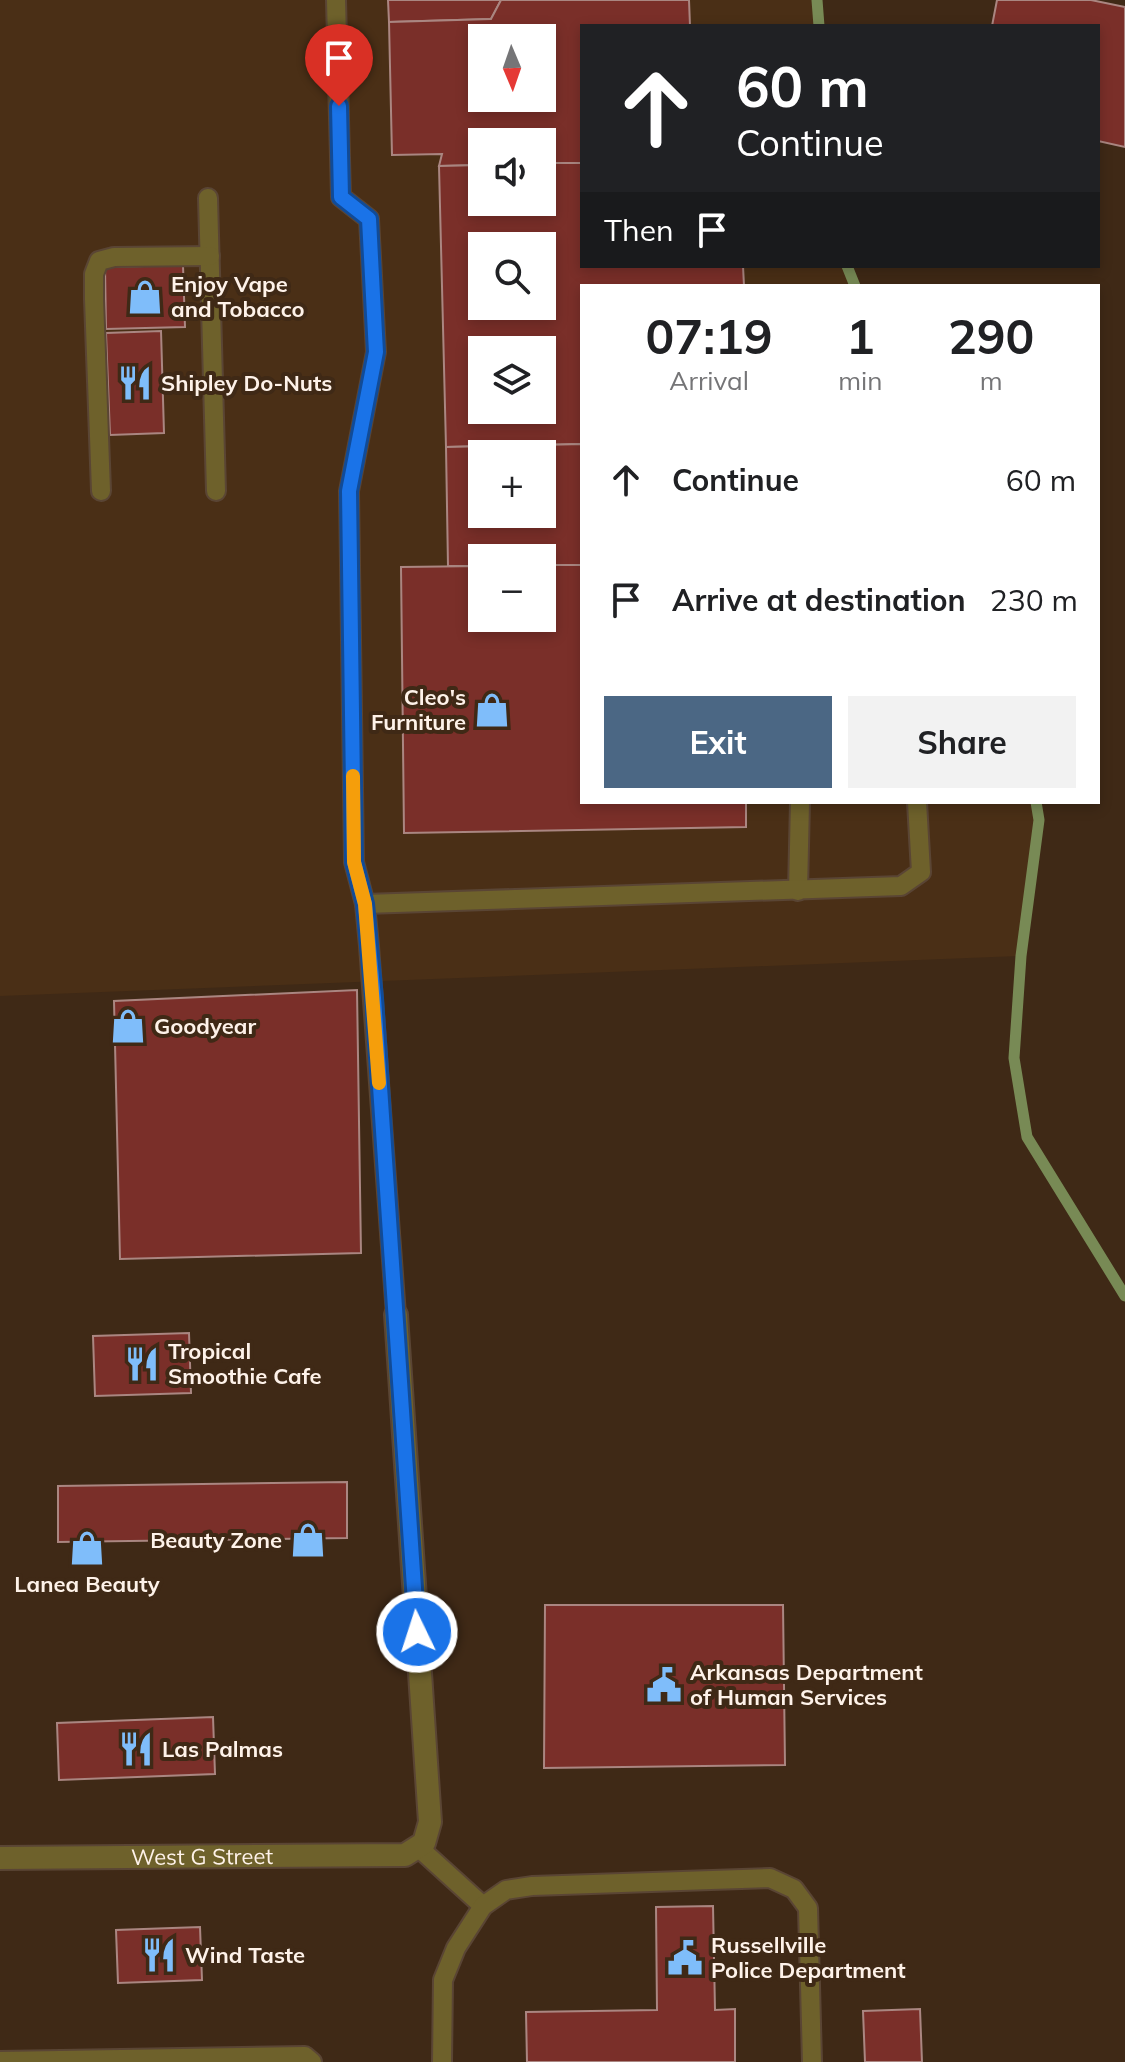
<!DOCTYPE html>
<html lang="en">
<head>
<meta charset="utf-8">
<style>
	:root { --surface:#fff; --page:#f2f2f2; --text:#202124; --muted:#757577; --accent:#4b6784 }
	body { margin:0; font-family:Mulish,sans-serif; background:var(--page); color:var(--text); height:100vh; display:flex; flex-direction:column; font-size:30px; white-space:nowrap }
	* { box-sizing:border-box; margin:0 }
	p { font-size:26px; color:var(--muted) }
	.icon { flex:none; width:44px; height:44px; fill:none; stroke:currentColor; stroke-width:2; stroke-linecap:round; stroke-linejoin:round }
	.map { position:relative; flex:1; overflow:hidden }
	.drawer { position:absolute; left:580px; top:284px; width:520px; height:520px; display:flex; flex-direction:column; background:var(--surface); border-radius:0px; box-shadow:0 4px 12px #0003 }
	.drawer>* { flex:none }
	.top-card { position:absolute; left:580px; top:24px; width:520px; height:244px; border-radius:0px; box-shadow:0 4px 12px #0003; background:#202124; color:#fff; overflow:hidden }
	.needle { width:52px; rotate:178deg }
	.tools { position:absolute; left:468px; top:24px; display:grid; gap:16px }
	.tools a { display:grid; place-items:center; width:88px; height:88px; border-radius:0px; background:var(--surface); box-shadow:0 4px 12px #0003; font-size:40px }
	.pin { position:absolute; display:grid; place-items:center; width:68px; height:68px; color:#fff; margin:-82px -34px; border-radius:50% 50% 50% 0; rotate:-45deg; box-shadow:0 0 8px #0007 }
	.pin .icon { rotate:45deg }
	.me { position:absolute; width:88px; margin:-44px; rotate:356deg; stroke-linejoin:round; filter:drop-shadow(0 0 6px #0008) }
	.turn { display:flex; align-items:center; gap:28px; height:168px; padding:0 24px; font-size:36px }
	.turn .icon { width:104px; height:104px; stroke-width:2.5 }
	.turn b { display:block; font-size:56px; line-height:68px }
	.then { display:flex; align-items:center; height:76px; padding:0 24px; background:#0003; gap:16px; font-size:30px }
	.eta { display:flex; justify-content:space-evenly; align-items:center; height:136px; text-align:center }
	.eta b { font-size:48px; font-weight:700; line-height:56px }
	.cta { display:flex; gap:16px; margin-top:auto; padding:16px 24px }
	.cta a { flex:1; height:92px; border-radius:0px; background:var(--accent); color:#fff; font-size:32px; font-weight:700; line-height:92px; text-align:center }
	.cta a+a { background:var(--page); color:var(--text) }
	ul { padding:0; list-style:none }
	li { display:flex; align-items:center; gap:24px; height:120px; padding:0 24px }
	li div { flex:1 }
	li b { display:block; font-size:30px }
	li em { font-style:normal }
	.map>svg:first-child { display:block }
	.built { fill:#4a2f16; fill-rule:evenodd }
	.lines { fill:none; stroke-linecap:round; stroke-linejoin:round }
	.stream { stroke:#788a55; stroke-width:11 }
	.building { fill:#7a2f29; stroke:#aa8681; stroke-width:2; fill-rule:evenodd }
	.service-casing { stroke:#5a4534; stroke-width:22 }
	.tertiary-casing { stroke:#5a4534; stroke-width:26 }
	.service { stroke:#6e612b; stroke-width:18 }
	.tertiary { stroke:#6e612b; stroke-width:22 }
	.route-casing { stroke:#114b97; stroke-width:20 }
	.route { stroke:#1a73e8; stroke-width:14 }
	.slow { stroke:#f59e0b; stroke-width:14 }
	.labels { text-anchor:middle; stroke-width:8; stroke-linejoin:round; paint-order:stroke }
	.poi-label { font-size:22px; font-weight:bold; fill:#fef2e9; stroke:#3f2916; text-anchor:start }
	.street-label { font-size:22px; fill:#fef2e9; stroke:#3f2916 }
</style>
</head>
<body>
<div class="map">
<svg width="1125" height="2062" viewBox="0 0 1125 2062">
	<rect width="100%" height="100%" fill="#3f2916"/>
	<!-- built -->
	<path class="built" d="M0 0H817L819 26H582V266H847L855 286H582V802H1036L1039 820 1021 956 0 996ZM482 38H542V98H482ZM482 142H542V202H482ZM482 246H542V306H482ZM482 350H542V410H482ZM482 454H542V514H482ZM482 558H542V618H482Z"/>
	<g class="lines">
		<!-- stream -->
		<g class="stream">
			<path d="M817 0 819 26"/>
			<path d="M847 266 855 286"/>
			<path d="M1036 802 1039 820 1021 956 1014 1058 1027 1137 1125 1296"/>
		</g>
	</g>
	<!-- building -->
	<g class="building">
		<path d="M388 0H501L491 19 389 22Z"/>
		<path d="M501 0H689L690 26H582V163H542V142H482V165L439 166 442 154 392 155 389 22 491 19ZM482 38H542V98H482Z"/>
		<path d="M997 0H1091L1125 7V147L1098 141V26H992Z"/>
		<path d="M542 163H582V266H743L744 286H582V444L446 447 439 166 482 165V202H542ZM482 246H542V306H482ZM482 350H542V410H482Z"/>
		<path d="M183 265 185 327 106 329 105 267Z"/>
		<path d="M161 331 164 433 110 435 106 333Z"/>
		<path d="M582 444V565H542V558H482V566H448L446 447ZM482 454H542V514H482Z"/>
		<path d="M542 565H582V802H746V827L404 833 401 567 482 566V618H542Z"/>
		<path d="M357 990 361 1253 120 1259 114 1001Z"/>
		<path d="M189 1333 191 1393 95 1396 93 1336Z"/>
		<path d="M347 1482V1538L58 1542V1486Z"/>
		<path d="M545 1605H783L785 1765 544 1768Z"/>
		<path d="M213 1717 215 1774 59 1780 57 1723Z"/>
		<path d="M713 1906 715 2010 735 2009V2062H527L526 2012 657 2010 656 1907Z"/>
		<path d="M200 1927 202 1980 118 1983 116 1930Z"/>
		<path d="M920 2009 922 2062H865L863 2011Z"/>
	</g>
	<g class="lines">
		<!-- service casing -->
		<g class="service-casing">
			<g id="service">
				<path d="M336 0 341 197 369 219 376 352 349 491 354 862 365 904 369 946 396 1315"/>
				<path d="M208 198 216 491"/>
				<path d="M101 491 94 299V274L99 261 114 257 210 256"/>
				<path d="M798 891 800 802"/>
				<path d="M365 904 901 886 921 872 917 802"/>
				<path d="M418 1847 483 1906"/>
				<path d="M0 2061 305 2056 312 2062"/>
				<path d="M442 2062 443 1980 456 1948 483 1906 506 1890 532 1886 770 1878 794 1889 808 1908 812 2062"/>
			</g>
		</g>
		<!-- tertiary casing -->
		<g class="tertiary-casing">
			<g id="tertiary">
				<path id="s1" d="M0 1858 405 1855 424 1843 430 1822 396 1315"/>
			</g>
		</g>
		<!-- service -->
		<use href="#service" class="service"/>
		<!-- tertiary -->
		<use href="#tertiary" class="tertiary"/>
	</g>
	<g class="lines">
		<!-- route casing -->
		<g class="route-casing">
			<path id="route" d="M339 106 341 197 369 219 375 334 376 352 349 491 354 862 365 904 374 998 417 1632"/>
		</g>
		<!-- route -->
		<use href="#route" class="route"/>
		<!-- slow -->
		<path class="slow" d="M353 776 354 862 365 904 379 1083"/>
	</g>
	<!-- icons -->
	<defs>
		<g id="shop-bare" transform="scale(2.76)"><path d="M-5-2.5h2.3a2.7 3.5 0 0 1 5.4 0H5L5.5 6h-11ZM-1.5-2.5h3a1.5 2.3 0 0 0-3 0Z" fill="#7fbdfa" stroke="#3f2916" stroke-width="2.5" paint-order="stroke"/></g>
		<g id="restaurant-bare" transform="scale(2.76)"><path d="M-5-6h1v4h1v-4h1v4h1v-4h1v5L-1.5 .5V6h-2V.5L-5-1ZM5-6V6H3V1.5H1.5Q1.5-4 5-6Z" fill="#7fbdfa" stroke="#3f2916" stroke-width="2.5" paint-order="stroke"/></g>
		<g id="civic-bare" transform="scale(2.76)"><path d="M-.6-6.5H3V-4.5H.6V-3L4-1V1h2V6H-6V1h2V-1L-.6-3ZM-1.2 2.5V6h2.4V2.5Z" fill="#7fbdfa" stroke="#3f2916" stroke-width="2.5" paint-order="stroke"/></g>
	</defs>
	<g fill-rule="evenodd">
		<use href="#shop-bare" x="145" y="297"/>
		<use href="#restaurant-bare" x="135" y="383"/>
		<use href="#shop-bare" x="492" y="710"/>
		<use href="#shop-bare" x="128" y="1026"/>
		<use href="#restaurant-bare" x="142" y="1364"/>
		<use href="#shop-bare" x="308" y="1540"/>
		<use href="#shop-bare" x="87" y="1548"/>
		<use href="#civic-bare" x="664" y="1685"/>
		<use href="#restaurant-bare" x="136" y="1749"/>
		<use href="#restaurant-bare" x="159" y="1955"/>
		<use href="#civic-bare" x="685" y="1958"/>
	</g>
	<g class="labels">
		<!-- poi labels -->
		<g class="poi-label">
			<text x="171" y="292">Enjoy Vape<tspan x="171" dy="25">and Tobacco</tspan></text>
			<text x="161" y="391">Shipley Do-Nuts</text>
			<text x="466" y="705" text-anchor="end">Cleo's<tspan x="466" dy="25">Furniture</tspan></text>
			<text x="154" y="1034">Goodyear</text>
			<text x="168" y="1359">Tropical<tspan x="168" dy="25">Smoothie Cafe</tspan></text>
			<text x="282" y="1548" text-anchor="end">Beauty Zone</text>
			<text x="87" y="1592" text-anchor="middle">Lanea Beauty</text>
			<text x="690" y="1680">Arkansas Department<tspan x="690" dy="25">of Human Services</tspan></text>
			<text x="162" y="1757">Las Palmas</text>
			<text x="711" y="1953">Russellville<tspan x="711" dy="25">Police Department</tspan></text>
			<text x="185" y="1963">Wind Taste</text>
		</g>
		<!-- street labels -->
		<g class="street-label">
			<text dy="8" stroke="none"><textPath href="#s1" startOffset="202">West G Street</textPath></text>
		</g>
	</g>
</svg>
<div class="tools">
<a><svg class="needle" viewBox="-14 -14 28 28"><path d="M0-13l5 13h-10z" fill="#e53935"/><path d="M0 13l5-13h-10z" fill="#757577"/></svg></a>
<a><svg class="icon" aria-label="sound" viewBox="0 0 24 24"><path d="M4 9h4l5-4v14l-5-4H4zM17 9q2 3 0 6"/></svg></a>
<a><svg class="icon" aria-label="search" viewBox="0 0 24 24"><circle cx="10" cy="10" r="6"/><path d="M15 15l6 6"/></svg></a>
<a><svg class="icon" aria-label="layers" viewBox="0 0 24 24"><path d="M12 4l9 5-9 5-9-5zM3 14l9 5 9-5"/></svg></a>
<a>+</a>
<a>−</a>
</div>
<div class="pin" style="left:339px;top:106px;background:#d93025"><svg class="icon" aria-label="arrive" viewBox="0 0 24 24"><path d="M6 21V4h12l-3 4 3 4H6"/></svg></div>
<svg class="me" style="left:417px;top:1632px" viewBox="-20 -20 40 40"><circle r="17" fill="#1a73e8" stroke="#fff" stroke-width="3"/><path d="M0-11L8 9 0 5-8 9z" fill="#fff"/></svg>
<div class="top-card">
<div class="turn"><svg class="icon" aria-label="ahead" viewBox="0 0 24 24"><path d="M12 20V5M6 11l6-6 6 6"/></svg><div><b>60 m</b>Continue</div></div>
<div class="then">Then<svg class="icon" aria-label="arrive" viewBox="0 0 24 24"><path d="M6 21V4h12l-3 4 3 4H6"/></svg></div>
</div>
<section class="drawer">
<div class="eta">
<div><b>07:19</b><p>Arrival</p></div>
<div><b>1</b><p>min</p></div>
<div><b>290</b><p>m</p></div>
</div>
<ul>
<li><svg class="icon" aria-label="ahead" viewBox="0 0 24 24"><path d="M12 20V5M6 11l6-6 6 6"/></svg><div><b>Continue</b></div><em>60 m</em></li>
<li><svg class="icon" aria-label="arrive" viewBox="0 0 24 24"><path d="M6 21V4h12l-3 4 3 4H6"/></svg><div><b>Arrive at destination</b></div><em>230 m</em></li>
</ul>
<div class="cta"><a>Exit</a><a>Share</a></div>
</section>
</div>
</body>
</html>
